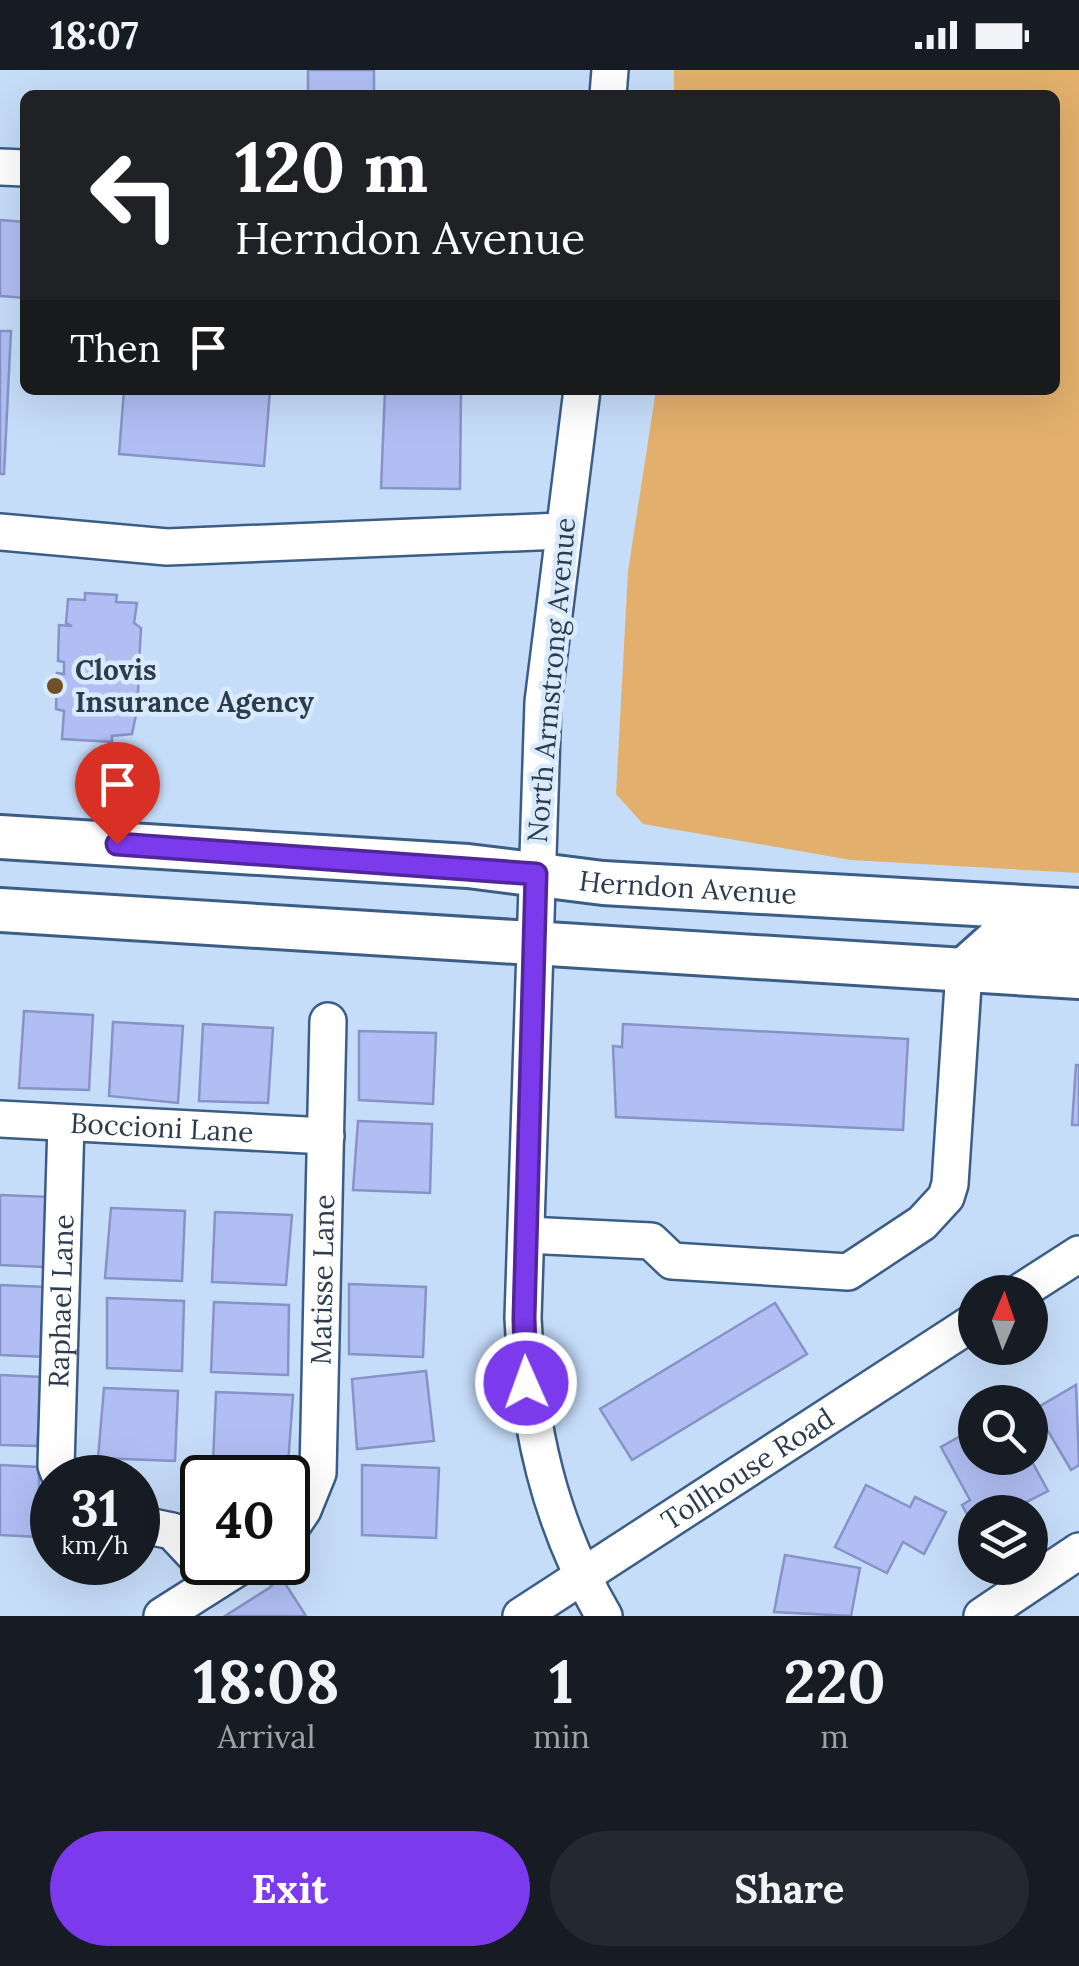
<!DOCTYPE html>
<html lang="en">
<head>
<meta charset="utf-8">
<style>
	:root { --surface:#171b24; --page:#242831; --text:#f1f3f6; --muted:#9ea1a6; --accent:#7c3aed }
	body { margin:0; font-family:Lora,serif; background:var(--page); color:var(--text); height:100vh; display:flex; flex-direction:column; font-size:38px; white-space:nowrap }
	* { box-sizing:border-box; margin:0 }
	p { font-size:32px; color:var(--muted) }
	.icon { flex:none; width:55px; height:55px; fill:none; stroke:currentColor; stroke-width:2; stroke-linecap:round; stroke-linejoin:round }
	.map { position:relative; height:1546px; overflow:hidden }
	.side { display:flex; flex-direction:column; background:var(--surface); flex:1 }
	.side>* { flex:none }
	.hud { position:absolute; left:20px; top:20px; width:1040px; height:305px; border-radius:15px; box-shadow:0 10px 40px #0002; background:#202124; color:#fff; overflow:hidden }
	.needle { width:65px; rotate:2deg }
	.tools { position:absolute; left:958px; top:1205px; display:grid; gap:20px }
	.tools a { display:grid; place-items:center; width:90px; height:90px; border-radius:50%; background:var(--surface); box-shadow:0 10px 40px #0002; font-size:50px }
	.speed { position:absolute; left:30px; top:1385px; display:flex; gap:20px; font-size:50px; font-weight:700; text-align:center }
	.speed>* { display:grid; place-content:center; width:130px; height:130px; border-radius:50%; background:var(--surface); box-shadow:0 10px 40px #0002; line-height:1 }
	.speed small { font-size:25px; font-weight:400 }
	.speed .limit { border:5px solid #111; border-radius:15px; background:#fff; color:#111 }
	.pin { position:absolute; display:grid; place-items:center; width:85px; height:85px; color:#fff; margin:-102px -42px; border-radius:50% 50% 50% 0; rotate:-45deg; box-shadow:0 0 10px #0007 }
	.pin .icon { rotate:45deg }
	.me { position:absolute; width:110px; margin:-55px; rotate:358deg; stroke-linejoin:round; filter:drop-shadow(0 0 8px #0008) }
	.turn { display:flex; align-items:center; gap:35px; height:210px; padding:0 50px; font-size:45px }
	.turn .icon { width:130px; height:130px; stroke-width:2.5 }
	.turn b { display:block; font-size:70px; line-height:85px }
	.then { display:flex; align-items:center; height:95px; padding:0 50px; background:#0003; gap:20px; font-size:38px }
	.eta { display:flex; justify-content:space-evenly; align-items:center; height:170px; text-align:center }
	.eta b { font-size:60px; font-weight:800; line-height:70px }
	.primary-button { display:flex; gap:20px; margin-top:auto; padding:20px 50px }
	.primary-button a { flex:1; height:115px; border-radius:60px; background:var(--accent); color:#fff; font-size:40px; font-weight:800; line-height:115px; text-align:center }
	.primary-button a+a { background:var(--page); color:var(--text) }
	.status { display:flex; justify-content:space-between; align-items:center; height:70px; padding:0 50px; background:var(--surface); direction:ltr }
	.status svg { height:28px; fill:currentColor }
	.map>svg:first-child { display:block }
	.green { fill:#e2b06c }
	.building { fill:#b0bef4; stroke:#8793c7; stroke-width:2.5 }
	.lines { fill:none; stroke-linecap:round; stroke-linejoin:round }
	.minor-casing { stroke:#3b5d86; stroke-width:40 }
	.major-casing { stroke:#3b5d86; stroke-width:48 }
	.minor { stroke:#fff; stroke-width:35 }
	.major { stroke:#fff; stroke-width:42 }
	.route-casing { stroke:#51269a; stroke-width:25 }
	.route { stroke:#7c3aed; stroke-width:18 }
	.poi-dot { fill:#6f5125; stroke:#daeafd; stroke-width:4 }
	.labels { text-anchor:middle; stroke-width:9; stroke-linejoin:round; paint-order:stroke }
	.poi-label { font-size:28px; font-weight:bold; fill:#2c3b4e; stroke:#daeafd; text-anchor:start }
	.street-label { font-size:28px; fill:#2c3b4e; stroke:#daeafd }
</style>
</head>
<body>
<div class="status"><b>18:07</b><svg viewBox="0 0 49 12"><path d="M0 12V9h3v3zM5 12V6h3v6zM10 12V3h3v9zM15 12V0h3v12zM26 1h20v11H26zM47 4h2v5h-2z"/></svg></div>
<div class="map">
<svg width="1079" height="1546" viewBox="0 0 1079 1546">
	<rect width="100%" height="100%" fill="#c6ddfa"/>
	<!-- green -->
	<path class="green" d="M674 0H1079V803L851 790 643 754 616 724 628 501 656 320H1055V25H674Z"/>
	<!-- building -->
	<g class="building">
		<rect x="308" y="0" width="66" height="25"/>
		<path d="M0 150 25 152V228L0 226Z"/>
		<path d="M0 261H11L4 404H0Z"/>
		<path d="M124 320H270L264 396 119 384Z"/>
		<path d="M385 320H461L460 419 381 418Z"/>
		<path d="M85 523 117 525 116 532 137 533 134 553 141 558 139 594 133 592 132 606 139 604 137 640 132 664 112 666V672L62 669 64 641 56 639 57 603 64 604V592L58 591 59 555 72 556 66 553 68 529 85 530Z"/>
		<path d="M24 941 93 945 89 1020 19 1018Z"/>
		<path d="M113 952 183 956 178 1033 109 1026Z"/>
		<path d="M203 954 273 958 268 1033 199 1031Z"/>
		<path d="M623 954 908 969 903 1060 616 1047 613 976 622 977Z"/>
		<path d="M359 961 436 963 433 1034 359 1030Z"/>
		<path d="M1076 995H1079V1055H1072Z"/>
		<path d="M358 1051 432 1054 430 1123 353 1120Z"/>
		<path d="M0 1125 49 1127 44 1197 0 1195Z"/>
		<path d="M111 1138 185 1141 182 1211 105 1208Z"/>
		<path d="M215 1142 292 1145 286 1215 212 1212Z"/>
		<path d="M349 1214 426 1217 423 1287 349 1284Z"/>
		<path d="M0 1215 46 1217V1287L0 1285Z"/>
		<path d="M107 1228 184 1231 182 1301 107 1298Z"/>
		<path d="M214 1232 289 1235 288 1305 211 1302Z"/>
		<path d="M775 1233 807 1284 632 1390 600 1339Z"/>
		<path d="M426 1301 434 1371 357 1379 352 1309Z"/>
		<path d="M0 1305 42 1307 37 1376 0 1375Z"/>
		<path d="M1076 1315 1079 1395 1071 1400 1035 1339Z"/>
		<path d="M104 1318 178 1321 175 1391 98 1388Z"/>
		<path d="M216 1322 293 1325 288 1395 213 1392Z"/>
		<path d="M975 1358V1388H1030L1048 1421 1007 1442H975V1459L962 1435 970 1430 941 1377Z"/>
		<path d="M0 1395 39 1397V1467L0 1465Z"/>
		<path d="M362 1395 439 1398 436 1468 362 1465Z"/>
		<path d="M866 1415 910 1437 915 1427 946 1442 924 1484 903 1472 887 1503 835 1477Z"/>
		<path d="M785 1485 860 1498 851 1546 774 1542Z"/>
		<path d="M281 1507 306 1546H225L269 1518Z"/>
	</g>
	<g class="lines">
		<!-- minor casing -->
		<g class="minor-casing">
			<g id="minor">
				<path d="M608 25 610 0"/>
				<path d="M0 97 25 98"/>
				<path d="M582 320 543 632 523 1248C528 1356 549 1452 604 1546"/>
				<path d="M0 462 167 477 561 461"/>
				<path id="s1" d="M0 1049 326 1066"/>
				<path d="M526 1165 651 1171 672 1191 848 1202 922 1153 946 1127 950 1114 964 900"/>
				<path d="M1020 1222 1079 1184"/>
				<path id="s2" d="M61 1408 56 1396 66 1053"/>
				<path d="M138 1454 172 1461 218 1510"/>
				<path id="s3" d="M288 1462 303 1440 318 1403 328 951"/>
				<path d="M162 1546 247 1492"/>
				<path id="s4" d="M521 1546 975 1251"/>
				<path d="M982 1546 1079 1481"/>
			</g>
		</g>
		<!-- major casing -->
		<g class="major-casing">
			<g id="major">
				<path id="s5" d="M0 767 468 796 603 813 1079 840"/>
				<path d="M0 840 1079 907"/>
				<path d="M964 900 1002 866 1079 870"/>
			</g>
		</g>
		<!-- minor -->
		<use href="#minor" class="minor"/>
		<!-- major -->
		<use href="#major" class="major"/>
	</g>
	<g class="lines">
		<!-- route casing -->
		<g class="route-casing">
			<path id="route" d="M117 774 536 804 524 1248 526 1313"/>
		</g>
		<!-- route -->
		<use href="#route" class="route"/>
	</g>
	<!-- markers -->
	<circle class="poi-dot" cx="55" cy="616" r="10"/>
	<g class="labels">
		<!-- poi labels -->
		<g class="poi-label">
			<text x="75" y="610">Clovis<tspan x="75" dy="32">Insurance Agency</tspan></text>
		</g>
		<!-- street labels -->
		<g class="street-label">
			<text transform="translate(551 610) rotate(-85)" y="10">North Armstrong Avenue</text>
			<text dy="10" stroke="none"><textPath href="#s5" startOffset="690">Herndon Avenue</textPath></text>
			<text dy="10" stroke="none"><textPath href="#s1" startOffset="162">Boccioni Lane</textPath></text>
			<text dy="10" stroke="none"><textPath href="#s3" startOffset="260">Matisse Lane</textPath></text>
			<text dy="10" stroke="none"><textPath href="#s2" startOffset="178">Raphael Lane</textPath></text>
			<text dy="10" stroke="none"><textPath href="#s4" startOffset="270">Tollhouse Road</textPath></text>
		</g>
	</g>
</svg>
<div class="tools">
<a><svg class="needle" viewBox="-14 -14 28 28"><path d="M0-13l5 13h-10z" fill="#e53935"/><path d="M0 13l5-13h-10z" fill="#9ea1a6"/></svg></a>
<a><svg class="icon" aria-label="search" viewBox="0 0 24 24"><circle cx="10" cy="10" r="6"/><path d="M15 15l6 6"/></svg></a>
<a><svg class="icon" aria-label="layers" viewBox="0 0 24 24"><path d="M12 4l9 5-9 5-9-5zM3 14l9 5 9-5"/></svg></a>
</div>
<div class="speed"><div>31<small>km/h</small></div><div class="limit">40</div></div>
<div class="pin" style="left:117px;top:774px;background:#d93025"><svg class="icon" aria-label="arrive" viewBox="0 0 24 24"><path d="M6 21V4h12l-3 4 3 4H6"/></svg></div>
<svg class="me" style="left:526px;top:1313px" viewBox="-20 -20 40 40"><circle r="17" fill="#7c3aed" stroke="#fff" stroke-width="3"/><path d="M0-11L8 9 0 5-8 9z" fill="#fff"/></svg>
<div class="hud">
<div class="turn"><svg class="icon" aria-label="left" viewBox="0 0 24 24"><path d="M17 20v-9H6M10 6l-5 5 5 5"/></svg><div><b>120 m</b>Herndon Avenue</div></div>
<div class="then">Then<svg class="icon" aria-label="arrive" viewBox="0 0 24 24"><path d="M6 21V4h12l-3 4 3 4H6"/></svg></div>
</div>
</div>
<section class="side">
<div class="eta">
<div><b>18:08</b><p>Arrival</p></div>
<div><b>1</b><p>min</p></div>
<div><b>220</b><p>m</p></div>
</div>
<div class="primary-button"><a>Exit</a><a>Share</a></div>
</section>
</body>
</html>
